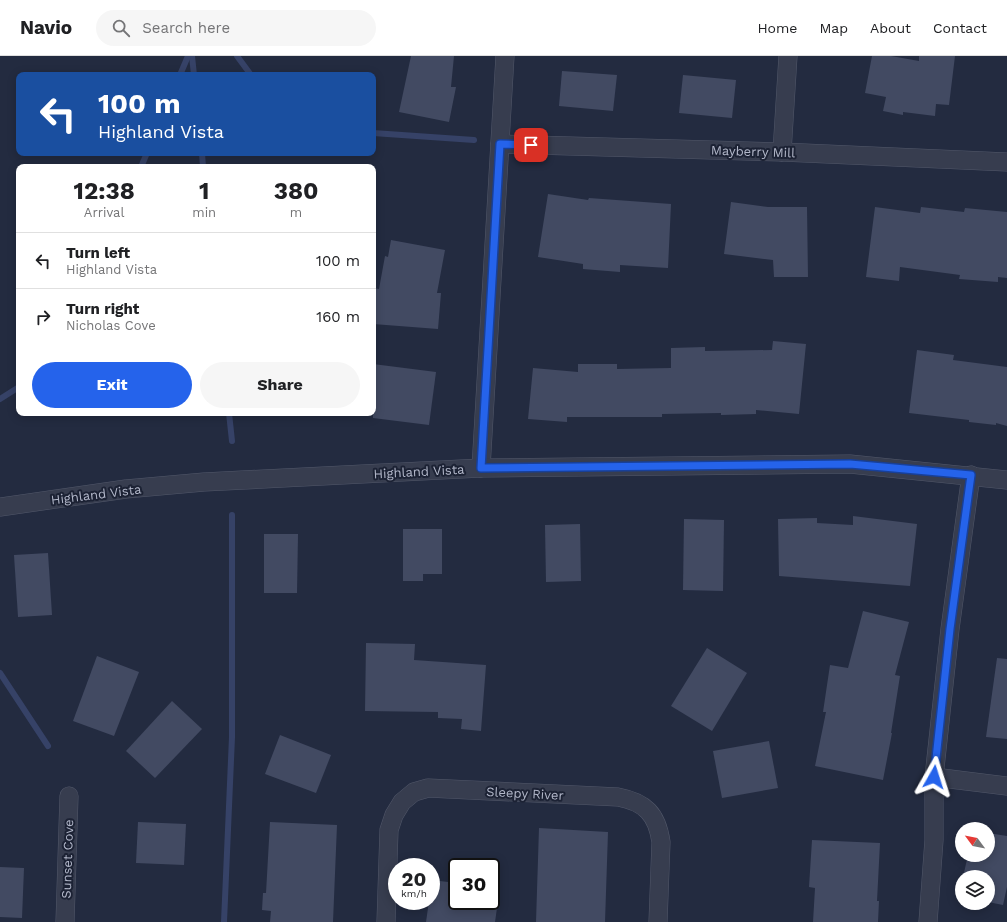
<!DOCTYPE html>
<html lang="en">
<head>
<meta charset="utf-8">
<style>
	:root { --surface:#fff; --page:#f6f6f6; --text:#202124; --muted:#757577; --line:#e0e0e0; --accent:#2563eb }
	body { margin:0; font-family:"Work Sans",sans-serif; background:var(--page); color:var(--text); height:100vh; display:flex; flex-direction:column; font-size:15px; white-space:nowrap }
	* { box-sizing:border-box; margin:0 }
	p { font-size:13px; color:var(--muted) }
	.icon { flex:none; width:22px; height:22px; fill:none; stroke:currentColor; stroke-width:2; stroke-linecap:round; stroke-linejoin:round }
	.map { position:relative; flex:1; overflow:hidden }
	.side { position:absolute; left:16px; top:108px; width:360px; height:252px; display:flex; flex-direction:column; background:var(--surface); border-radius:8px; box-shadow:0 2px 10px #0003 }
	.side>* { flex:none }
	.top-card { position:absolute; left:16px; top:16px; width:360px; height:84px; border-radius:8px; box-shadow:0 2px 10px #0003; background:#1a4fa0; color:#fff; overflow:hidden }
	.needle { width:26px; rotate:302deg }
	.tools { position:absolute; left:955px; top:766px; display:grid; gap:8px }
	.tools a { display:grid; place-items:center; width:40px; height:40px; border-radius:50%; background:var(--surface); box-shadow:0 2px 10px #0003; font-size:20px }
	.speed { position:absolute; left:388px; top:802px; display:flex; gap:8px; font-size:20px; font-weight:700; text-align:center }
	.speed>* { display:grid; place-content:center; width:52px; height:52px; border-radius:50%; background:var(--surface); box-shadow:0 2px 10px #0003; line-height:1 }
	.speed small { font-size:10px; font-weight:400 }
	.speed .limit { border:2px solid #111; border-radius:6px; background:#fff; color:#111 }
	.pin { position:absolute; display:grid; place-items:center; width:34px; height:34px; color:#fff; margin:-17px; border-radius:8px; box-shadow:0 2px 6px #0006 }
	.me { position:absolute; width:44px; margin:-22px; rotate:6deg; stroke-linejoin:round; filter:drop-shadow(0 0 3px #0008) }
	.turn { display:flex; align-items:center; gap:14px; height:84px; padding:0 16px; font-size:18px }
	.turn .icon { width:52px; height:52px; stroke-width:2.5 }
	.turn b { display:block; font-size:28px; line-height:34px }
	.eta { display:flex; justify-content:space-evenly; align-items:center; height:68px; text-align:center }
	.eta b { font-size:24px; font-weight:700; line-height:28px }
	.cta { display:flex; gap:8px; margin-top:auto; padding:8px 16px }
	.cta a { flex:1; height:46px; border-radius:24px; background:var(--accent); color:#fff; font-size:16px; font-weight:700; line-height:46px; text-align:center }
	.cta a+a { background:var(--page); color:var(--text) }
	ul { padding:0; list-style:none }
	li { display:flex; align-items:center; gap:12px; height:56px; padding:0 16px; border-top:1px solid var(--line) }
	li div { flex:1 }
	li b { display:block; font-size:15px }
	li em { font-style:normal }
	header { display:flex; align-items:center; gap:24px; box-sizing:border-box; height:56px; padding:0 20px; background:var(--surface); border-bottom:1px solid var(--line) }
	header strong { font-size:19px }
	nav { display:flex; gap:22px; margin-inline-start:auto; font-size:14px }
	.search { width:280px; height:36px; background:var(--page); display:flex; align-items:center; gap:10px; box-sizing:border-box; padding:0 14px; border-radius:22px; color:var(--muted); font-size:15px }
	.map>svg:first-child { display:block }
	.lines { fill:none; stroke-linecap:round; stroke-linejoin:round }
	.stream { stroke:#364267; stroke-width:6 }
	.building { fill:#424a62 }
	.minor-casing { stroke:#52586a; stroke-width:19 }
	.minor { stroke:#373d4f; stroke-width:18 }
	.route-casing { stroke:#184099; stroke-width:10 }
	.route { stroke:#2563eb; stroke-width:7 }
	.labels { text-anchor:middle; stroke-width:4; stroke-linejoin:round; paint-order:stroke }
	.street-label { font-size:13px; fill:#b3b8ca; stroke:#1c2234 }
</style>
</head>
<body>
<header>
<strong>Navio</strong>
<div class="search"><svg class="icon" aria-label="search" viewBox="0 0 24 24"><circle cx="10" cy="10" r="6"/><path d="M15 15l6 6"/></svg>Search here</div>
<nav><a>Home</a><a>Map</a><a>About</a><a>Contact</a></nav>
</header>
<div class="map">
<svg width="1007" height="866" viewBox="0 0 1007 866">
	<rect width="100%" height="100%" fill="#232b40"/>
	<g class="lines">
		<!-- stream -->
		<g class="stream">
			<path d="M192 0 194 19"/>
			<path d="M237 0 251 19"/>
			<path d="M180 19 188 0"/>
			<path d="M373 77 474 84"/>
			<path d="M202 97 203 111"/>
			<path d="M141 111 147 97"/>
			<path d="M0 343 19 331"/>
			<path d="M229 357 232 385"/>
			<path d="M0 617 48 690"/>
			<path d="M224 866 232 681V459"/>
		</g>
	</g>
	<!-- building -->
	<g class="building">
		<path d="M411 0H454L451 31H456L449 66 399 56Z"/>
		<path d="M872 0H891L919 5V0H955L949 49 936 48 935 60 903 56V59L883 55 886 41 865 37Z"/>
		<path d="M562 15 617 19 613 55 559 50Z"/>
		<path d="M683 19 736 24 732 62 679 57Z"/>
		<path d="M548 138 588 144 589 142 671 148 668 212 620 209V216L583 213V208L538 201Z"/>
		<path d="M731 146 768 151H807L808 221H774L773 204 724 198Z"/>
		<path d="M875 151 920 157 921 151 964 156 965 152 1007 156V222L998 221V226L959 223 960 219 900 211 899 225 866 221Z"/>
		<path d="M391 184 445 194 437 237H441L438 273 373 268V232L379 233 385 200 388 201Z"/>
		<path d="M773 285 806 288 799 358 756 354V358L721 359V357L662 358V361H567V366L528 363 533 312 578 316V308H617V313L671 312V292L705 291V295L772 294Z"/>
		<path d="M917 294 954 299 953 304 1007 311V370L996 367V369L969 366V364L909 357Z"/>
		<path d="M373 308 436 316 429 369 373 362Z"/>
		<path d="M853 460 917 468 910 530 779 520 778 463 817 462V467L853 469Z"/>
		<path d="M684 463 724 464 723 535 683 534Z"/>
		<path d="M580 468 581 525 546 526 545 469Z"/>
		<path d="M403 473H442V518H423V525H403Z"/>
		<path d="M264 478H298L297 537H264Z"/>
		<path d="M48 497 52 559 18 561 14 499Z"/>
		<path d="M863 555 909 566 895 619 900 620 891 677H892L883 724 815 710 826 656H823L830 609 848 612Z"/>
		<path d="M366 587 415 588 414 604 486 609 481 675 461 673 462 663 438 662V656L365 655Z"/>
		<path d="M707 592 747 617 712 675 671 650Z"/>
		<path d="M97 600 139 616 114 680 73 665Z"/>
		<path d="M997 602 1007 603V683L986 681Z"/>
		<path d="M172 645 202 673 155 722 126 695Z"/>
		<path d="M280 679 331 699 316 737 265 718Z"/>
		<path d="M769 685 778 732 722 742 713 695Z"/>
		<path d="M138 766 186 768 184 809 136 807Z"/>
		<path d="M270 766 337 769 333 866H270L271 855 262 854 263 837H266Z"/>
		<path d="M539 772 608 776 605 866H536Z"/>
		<path d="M988 777 1007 780V831L1003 849 988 846V821H963L968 799H988Z"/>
		<path d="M812 784 880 787 877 845H879L878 866H813L815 832 809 831Z"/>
		<path d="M0 811 24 812 22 862 0 861Z"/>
		<path d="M431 824 457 827V845H498L495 866H426L429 845H431Z"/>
	</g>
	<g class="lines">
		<!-- minor casing -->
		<g class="minor-casing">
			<g id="minor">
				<path d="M500 88 782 96 1007 106"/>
				<path d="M782 96 788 0"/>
				<path d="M481 412 505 0"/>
				<path d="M0 451 126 433 204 426 481 412 850 408 1007 424"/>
				<path d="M934 721 1007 730"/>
				<path d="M65 866 69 740"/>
				<path d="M386 866 389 774 394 759 402 746 414 736 428 732 618 741C645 746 657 758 661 786L658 866"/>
				<path d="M928 866 934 784V721L950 573 971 419"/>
			</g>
		</g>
		<!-- minor -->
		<use href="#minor" class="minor"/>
	</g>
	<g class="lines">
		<!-- route casing -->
		<g class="route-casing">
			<path id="route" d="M531 89 500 88 481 412 850 408 971 419 950 573 934 721"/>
		</g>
		<!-- route -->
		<use href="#route" class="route"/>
	</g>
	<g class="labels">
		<!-- street labels -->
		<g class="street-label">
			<text transform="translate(753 95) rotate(2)" y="5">Mayberry Mill</text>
			<text transform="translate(419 415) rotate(-3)" y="5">Highland Vista</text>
			<text transform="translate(96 438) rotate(-7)" y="5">Highland Vista</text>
			<text transform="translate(525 737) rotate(3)" y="5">Sleepy River</text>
			<text transform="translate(67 803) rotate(-88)" y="5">Sunset Cove</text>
		</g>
	</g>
</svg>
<div class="tools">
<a><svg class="needle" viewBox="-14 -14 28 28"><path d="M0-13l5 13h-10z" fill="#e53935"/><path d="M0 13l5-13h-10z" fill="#757577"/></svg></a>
<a><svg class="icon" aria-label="layers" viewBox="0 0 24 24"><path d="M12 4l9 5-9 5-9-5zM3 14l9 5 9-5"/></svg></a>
</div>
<div class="speed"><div>20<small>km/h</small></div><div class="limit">30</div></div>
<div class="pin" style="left:531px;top:89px;background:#d93025"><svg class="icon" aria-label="arrive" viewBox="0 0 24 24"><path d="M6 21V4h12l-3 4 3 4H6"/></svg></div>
<svg class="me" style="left:934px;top:721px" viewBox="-20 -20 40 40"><path d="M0-17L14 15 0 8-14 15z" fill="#2563eb" stroke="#fff" stroke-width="4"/></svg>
<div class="top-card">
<div class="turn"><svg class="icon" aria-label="left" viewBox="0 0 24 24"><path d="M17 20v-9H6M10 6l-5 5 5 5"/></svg><div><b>100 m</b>Highland Vista</div></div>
</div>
<section class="side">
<div class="eta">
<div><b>12:38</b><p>Arrival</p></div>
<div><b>1</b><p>min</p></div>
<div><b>380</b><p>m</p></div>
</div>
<ul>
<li><svg class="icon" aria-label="left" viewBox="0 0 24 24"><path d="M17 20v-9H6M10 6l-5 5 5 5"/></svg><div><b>Turn left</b><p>Highland Vista</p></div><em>100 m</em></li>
<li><svg class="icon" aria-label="right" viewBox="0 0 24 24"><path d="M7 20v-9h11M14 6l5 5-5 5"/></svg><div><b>Turn right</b><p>Nicholas Cove</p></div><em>160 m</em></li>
</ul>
<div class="cta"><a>Exit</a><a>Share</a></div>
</section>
</div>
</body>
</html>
